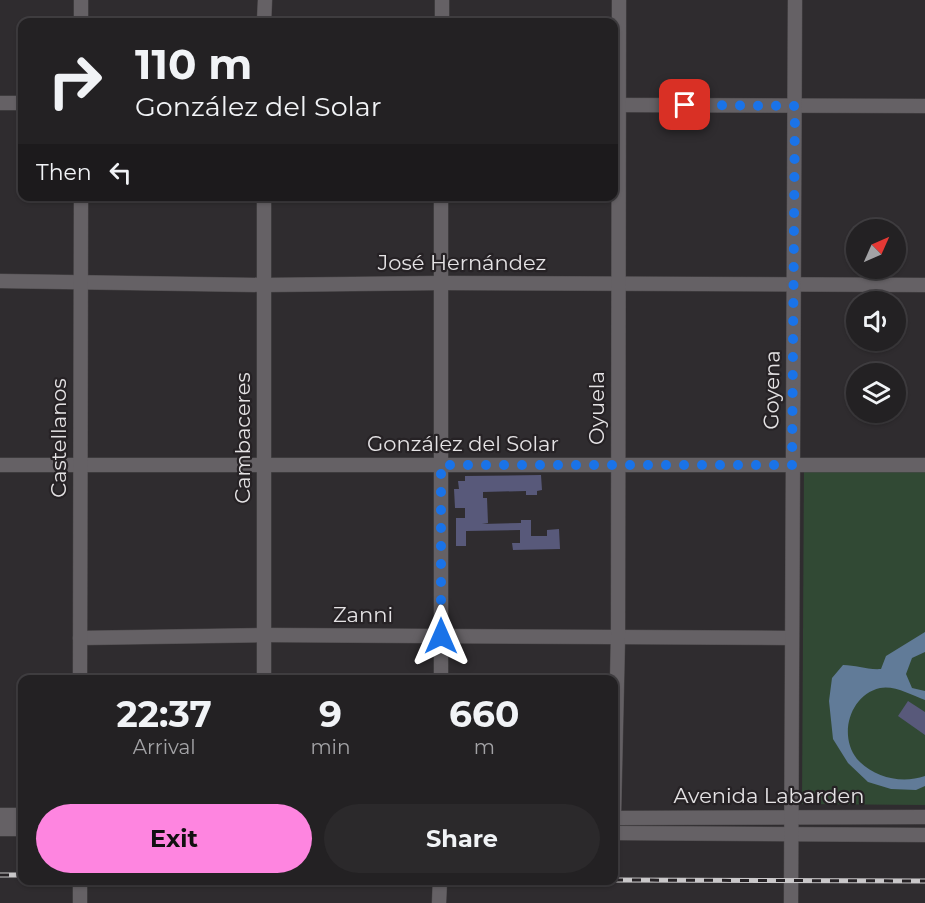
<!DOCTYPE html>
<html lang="en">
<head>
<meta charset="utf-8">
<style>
	:root { --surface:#232123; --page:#2b292b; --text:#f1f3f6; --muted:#a3a3a6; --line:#403e41; --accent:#fe85e0 }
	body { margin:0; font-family:Montserrat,sans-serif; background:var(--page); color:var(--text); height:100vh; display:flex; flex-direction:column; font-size:22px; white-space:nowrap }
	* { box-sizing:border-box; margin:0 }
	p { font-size:20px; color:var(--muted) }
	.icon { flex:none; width:33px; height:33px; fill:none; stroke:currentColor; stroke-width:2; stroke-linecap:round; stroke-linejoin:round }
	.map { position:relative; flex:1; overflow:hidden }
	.drawer { position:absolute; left:18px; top:675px; width:600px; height:210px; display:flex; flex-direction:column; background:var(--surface); border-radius:12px; box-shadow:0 2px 4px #0004,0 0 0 2px var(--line) }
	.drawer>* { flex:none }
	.guide { position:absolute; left:18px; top:18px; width:600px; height:183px; border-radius:12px; box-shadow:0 2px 4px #0004,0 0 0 2px var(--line); background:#232123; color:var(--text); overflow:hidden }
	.needle { width:39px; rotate:45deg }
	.controls { position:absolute; left:846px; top:219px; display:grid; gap:12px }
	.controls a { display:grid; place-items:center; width:60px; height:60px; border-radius:50%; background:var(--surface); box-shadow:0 2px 4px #0004,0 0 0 2px var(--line); font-size:30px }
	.pin { position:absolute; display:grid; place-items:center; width:51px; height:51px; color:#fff; margin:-26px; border-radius:12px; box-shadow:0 3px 9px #0006 }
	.me { position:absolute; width:66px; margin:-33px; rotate:0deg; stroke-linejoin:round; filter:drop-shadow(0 0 4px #0008) }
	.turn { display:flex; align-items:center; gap:21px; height:126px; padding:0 18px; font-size:27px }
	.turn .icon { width:78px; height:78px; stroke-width:2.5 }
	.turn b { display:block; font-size:42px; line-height:51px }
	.then { display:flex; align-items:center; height:57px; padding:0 18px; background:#0003; gap:12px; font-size:22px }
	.eta { display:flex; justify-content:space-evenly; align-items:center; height:102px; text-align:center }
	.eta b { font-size:36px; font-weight:700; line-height:42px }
	.action { display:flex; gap:12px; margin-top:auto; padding:12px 18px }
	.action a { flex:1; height:69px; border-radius:36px; background:var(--accent); color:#111; font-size:24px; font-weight:700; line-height:69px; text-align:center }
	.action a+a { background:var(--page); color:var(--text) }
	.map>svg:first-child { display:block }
	.green { fill:#314934 }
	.water { fill:#617b98 }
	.building { fill:#58597a }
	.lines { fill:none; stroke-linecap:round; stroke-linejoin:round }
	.minor-casing { stroke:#4d4a4c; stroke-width:15 }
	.minor { stroke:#656165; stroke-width:14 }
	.rail-casing { stroke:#c9c7c9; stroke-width:5 }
	.rail { stroke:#262225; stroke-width:3; stroke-dasharray:9; stroke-linecap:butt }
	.route { stroke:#1a73e8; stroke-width:10; stroke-dasharray:0 18 }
	.labels { text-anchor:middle; stroke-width:4.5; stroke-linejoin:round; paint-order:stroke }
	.street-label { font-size:21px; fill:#e4e2e4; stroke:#262225 }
</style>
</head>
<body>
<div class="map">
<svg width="925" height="903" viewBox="0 0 925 903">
	<rect width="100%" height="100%" fill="#2f2c2f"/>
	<!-- green -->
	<path class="green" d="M804 465 925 467V805L802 804Z"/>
	<!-- water -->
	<path class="water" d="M925 632V652L912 658 906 674 912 688 925 691V700C912 695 894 685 880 688 850 695 838 735 857 759 874 778 902 784 925 776V786L916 790 891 789 868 782 848 763 833 739 829 701 832 678 843 665C856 665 867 670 881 669L886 656Z"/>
	<!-- building -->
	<g class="building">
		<path d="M541 475 542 490 537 491V495H526V491L483 492V498H487L488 523 482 524 521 523V520H531V536H547V530L559 529 560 549 513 550 512 543H520V530L466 531V546H456V518H465V508H455L454 489H459L458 481H465V476Z"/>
		<path d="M908 701 925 712V735L898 716Z"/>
	</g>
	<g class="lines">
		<!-- minor casing -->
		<g class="minor-casing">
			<g id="minor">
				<path d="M81 22V0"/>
				<path d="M264 22 265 0"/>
				<path d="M442 22V0"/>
				<path d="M0 103H22"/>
				<path d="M614 105 925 106"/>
				<path d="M0 281 264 285 441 283 925 285"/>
				<path d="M0 465H925"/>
				<path d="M80 638 264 635 791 638"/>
				<path d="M80 680 81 196"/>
				<path d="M264 680V196"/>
				<path d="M441 680V196"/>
				<path d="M0 815H22"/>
				<path d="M614 815 618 637 619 0"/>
				<path d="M614 818 925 817"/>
				<path d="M0 829H22"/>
				<path d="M614 833 925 835"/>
				<path d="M80 880V903"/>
				<path d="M439 903 440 880"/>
				<path d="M791 903 795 0"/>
			</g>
		</g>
		<!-- minor -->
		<use href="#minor" class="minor"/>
		<!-- rail casing -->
		<g class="rail-casing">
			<g id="rail">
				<path d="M0 875H22"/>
				<path d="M614 880 925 881"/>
			</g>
		</g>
		<!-- rail -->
		<use href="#rail" class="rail"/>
	</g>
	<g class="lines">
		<!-- route -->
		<path class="route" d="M441 636V465H792L795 106 685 105"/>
	</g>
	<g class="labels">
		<!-- street labels -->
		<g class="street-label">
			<text x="462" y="270">José Hernández</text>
			<text transform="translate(772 390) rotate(-89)" y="7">Goyena</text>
			<text transform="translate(597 408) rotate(-90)" y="7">Oyuela</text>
			<text transform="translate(59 438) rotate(-90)" y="7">Castellanos</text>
			<text transform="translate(243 438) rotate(-90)" y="7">Cambaceres</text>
			<text x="463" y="451">González del Solar</text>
			<text x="363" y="622">Zanni</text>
			<text x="769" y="803">Avenida Labarden</text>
		</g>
	</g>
</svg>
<div class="controls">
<a><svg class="needle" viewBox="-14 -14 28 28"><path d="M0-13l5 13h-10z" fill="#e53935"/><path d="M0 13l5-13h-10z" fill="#a3a3a6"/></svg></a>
<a><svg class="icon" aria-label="sound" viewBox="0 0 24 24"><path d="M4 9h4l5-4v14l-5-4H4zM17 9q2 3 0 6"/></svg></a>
<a><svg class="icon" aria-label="layers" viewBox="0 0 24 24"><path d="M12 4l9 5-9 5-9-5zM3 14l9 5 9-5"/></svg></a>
</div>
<div class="pin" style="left:685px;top:105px;background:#d93025"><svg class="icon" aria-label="arrive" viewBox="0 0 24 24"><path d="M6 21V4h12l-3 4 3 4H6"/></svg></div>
<svg class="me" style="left:441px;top:636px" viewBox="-20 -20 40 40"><path d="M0-17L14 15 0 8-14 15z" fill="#1a73e8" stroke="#fff" stroke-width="4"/></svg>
<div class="guide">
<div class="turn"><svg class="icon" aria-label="right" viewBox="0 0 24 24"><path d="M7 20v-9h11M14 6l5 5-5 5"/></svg><div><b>110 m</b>González del Solar</div></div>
<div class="then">Then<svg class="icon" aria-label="left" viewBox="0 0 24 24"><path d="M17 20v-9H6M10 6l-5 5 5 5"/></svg></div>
</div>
<section class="drawer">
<div class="eta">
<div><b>22:37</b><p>Arrival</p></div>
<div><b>9</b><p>min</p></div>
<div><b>660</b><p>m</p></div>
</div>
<div class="action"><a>Exit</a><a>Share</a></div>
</section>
</div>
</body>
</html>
